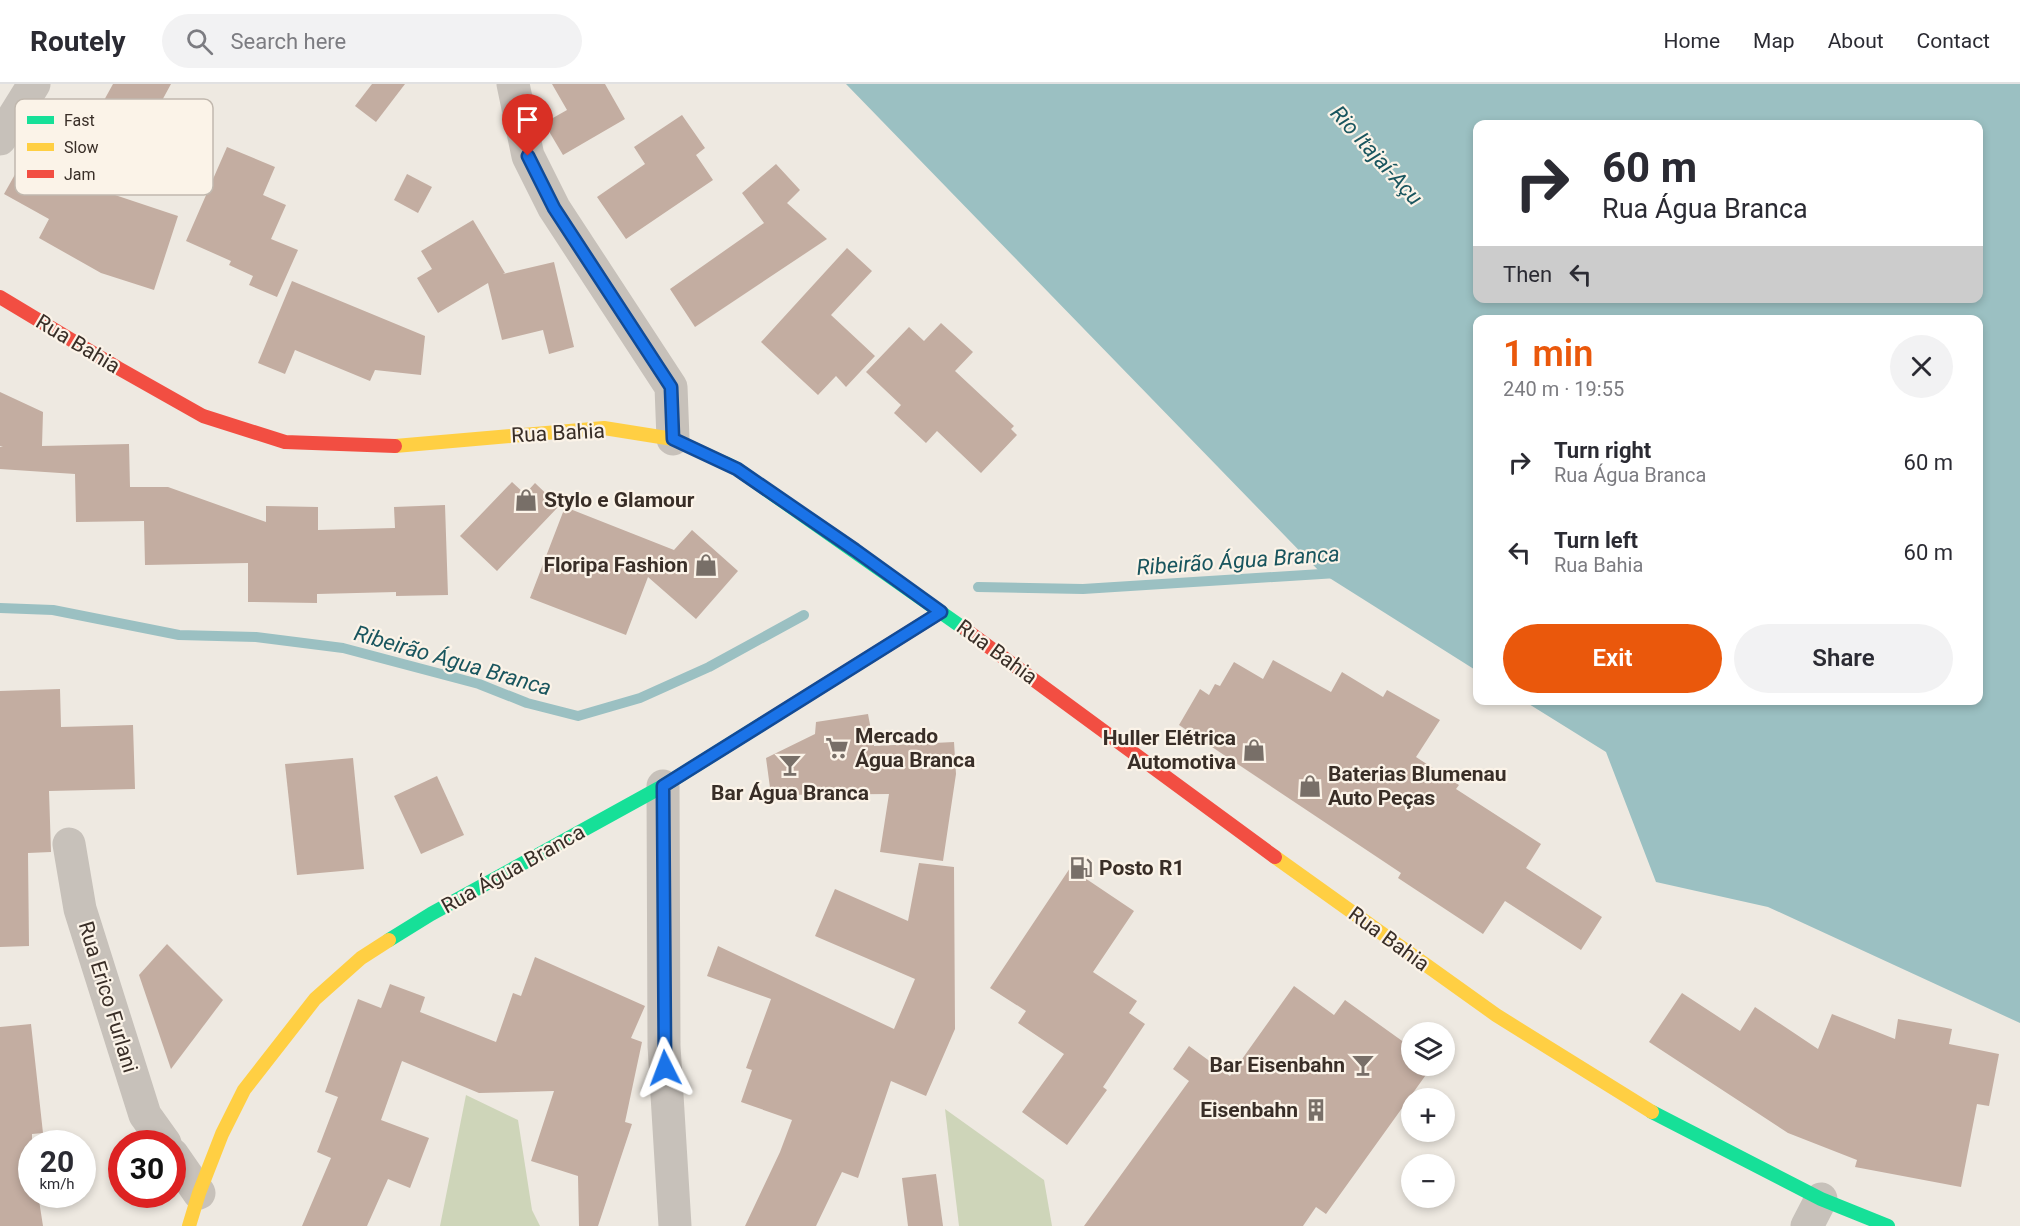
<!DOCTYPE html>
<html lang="en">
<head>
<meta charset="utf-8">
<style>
	:root { --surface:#fff; --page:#f2f2f3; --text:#2b2b33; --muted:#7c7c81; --line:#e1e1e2; --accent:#ea580c }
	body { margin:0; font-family:Roboto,sans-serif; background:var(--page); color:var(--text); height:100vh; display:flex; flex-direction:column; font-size:22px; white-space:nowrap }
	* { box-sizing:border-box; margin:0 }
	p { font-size:20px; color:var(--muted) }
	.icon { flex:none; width:33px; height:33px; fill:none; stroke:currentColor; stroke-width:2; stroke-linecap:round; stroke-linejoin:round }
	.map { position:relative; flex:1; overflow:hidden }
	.details { position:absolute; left:1473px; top:231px; width:510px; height:390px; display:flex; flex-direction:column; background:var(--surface); border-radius:12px; box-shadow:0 3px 9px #0003 }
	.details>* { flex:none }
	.hud { position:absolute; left:1473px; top:36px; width:510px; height:183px; border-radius:12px; box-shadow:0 3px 9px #0003; background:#fff; color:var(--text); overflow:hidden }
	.buttons { position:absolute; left:1401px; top:938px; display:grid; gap:12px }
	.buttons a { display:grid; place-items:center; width:54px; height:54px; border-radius:50%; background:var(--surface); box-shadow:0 3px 9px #0003; font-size:30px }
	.speed { position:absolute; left:18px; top:1046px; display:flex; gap:12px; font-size:30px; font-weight:700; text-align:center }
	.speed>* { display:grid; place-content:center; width:78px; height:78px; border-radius:50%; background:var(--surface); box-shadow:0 3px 9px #0003; line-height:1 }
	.speed small { font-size:15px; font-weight:400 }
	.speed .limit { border:9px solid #d22; background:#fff; color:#111 }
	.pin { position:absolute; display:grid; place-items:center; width:51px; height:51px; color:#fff; margin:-62px -26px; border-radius:50% 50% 50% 0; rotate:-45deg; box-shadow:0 0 6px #0007 }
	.pin .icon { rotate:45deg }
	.me { position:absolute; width:66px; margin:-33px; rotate:357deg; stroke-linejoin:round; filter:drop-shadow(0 0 4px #0008) }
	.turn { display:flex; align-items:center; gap:21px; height:126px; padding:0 30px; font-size:27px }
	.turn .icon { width:78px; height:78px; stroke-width:2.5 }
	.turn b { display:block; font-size:42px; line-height:51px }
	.then { display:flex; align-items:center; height:57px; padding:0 30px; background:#0003; gap:12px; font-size:22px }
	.round { display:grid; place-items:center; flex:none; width:63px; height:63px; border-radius:32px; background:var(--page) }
	.headline { display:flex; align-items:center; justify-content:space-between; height:102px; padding:0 30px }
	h1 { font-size:36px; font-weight:600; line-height:45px; color:var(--accent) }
	.primary-button { display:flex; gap:12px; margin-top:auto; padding:12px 30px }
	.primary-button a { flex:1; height:69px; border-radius:36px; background:var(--accent); color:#fff; font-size:24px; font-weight:600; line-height:69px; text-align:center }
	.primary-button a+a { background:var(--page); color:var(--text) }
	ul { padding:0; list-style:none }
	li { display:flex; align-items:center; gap:18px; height:90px; padding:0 30px }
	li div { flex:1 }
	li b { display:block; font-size:22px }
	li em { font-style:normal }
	header { display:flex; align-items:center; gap:36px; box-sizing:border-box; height:84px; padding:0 30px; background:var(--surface); border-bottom:2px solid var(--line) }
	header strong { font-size:28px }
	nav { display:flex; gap:33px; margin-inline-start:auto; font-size:21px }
	.search { width:420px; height:54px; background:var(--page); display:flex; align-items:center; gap:15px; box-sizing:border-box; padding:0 21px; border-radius:33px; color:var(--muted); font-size:22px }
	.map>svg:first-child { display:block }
	.green { fill:#ced5b9 }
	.water { fill:#9bc0c2; fill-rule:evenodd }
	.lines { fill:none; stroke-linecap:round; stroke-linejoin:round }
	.stream { stroke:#9bc0c2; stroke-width:10 }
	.building { fill:#c3ada1 }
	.street { stroke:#c7c1ba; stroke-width:33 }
	.fast { stroke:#16e098; stroke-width:14 }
	.slow { stroke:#ffcf43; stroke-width:14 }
	.jam { stroke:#f24e42; stroke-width:14 }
	.route-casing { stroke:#114b97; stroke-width:15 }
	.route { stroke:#1a73e8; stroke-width:10 }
	.labels { text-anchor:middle; stroke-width:4.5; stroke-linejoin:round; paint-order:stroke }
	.street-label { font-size:21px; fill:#392e27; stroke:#fbf3e8 }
	.poi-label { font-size:21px; font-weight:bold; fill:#392e27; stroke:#fbf3e8; text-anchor:start }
	.water-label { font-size:22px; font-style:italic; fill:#19555e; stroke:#fbf3e8 }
	.key { fill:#fbf3e8; stroke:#c1b8ae; stroke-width:1.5 }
	.key-label { font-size:16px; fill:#392e27 }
</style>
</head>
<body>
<header>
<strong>Routely</strong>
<div class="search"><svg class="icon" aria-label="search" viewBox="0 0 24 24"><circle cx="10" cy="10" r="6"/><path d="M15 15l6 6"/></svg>Search here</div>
<nav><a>Home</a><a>Map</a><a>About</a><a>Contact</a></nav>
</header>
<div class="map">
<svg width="2020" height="1142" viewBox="0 0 2020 1142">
	<rect width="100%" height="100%" fill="#eee9e1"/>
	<!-- green -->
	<g class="green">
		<path d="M466 1011 518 1036 532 1126 540 1142H440Z"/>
		<path d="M945 1025 1044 1096 1052 1142H959Z"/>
	</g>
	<!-- water -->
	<path class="water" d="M846 0H2020V939L1768 823 1656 798 1606 668 1524 617 1978 616V236H1478L1477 587 1320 488ZM1478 40H1978V214H1478Z"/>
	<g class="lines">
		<!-- stream -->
		<g class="stream">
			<path d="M978 503 1083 505 1337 489"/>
			<path d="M0 524 53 526 179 551 256 553 343 564 479 600 527 619 578 632 640 614 709 583 804 531"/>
		</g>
	</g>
	<!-- building -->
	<g class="building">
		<path d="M113 0H171L153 33 149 31 115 111 178 132 154 206 101 189 39 154 49 135 4 110 31 62 55 75 79 21 97 29Z"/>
		<path d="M372 0H405L376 38 355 22Z"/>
		<path d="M552 0H605L625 35 563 71 544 39 567 26Z"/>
		<path d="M682 31 705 64 696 71 713 96 626 155 597 113 645 80 634 63Z"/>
		<path d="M227 63 275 83 263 111 286 121 271 155 298 166 277 213 249 201 253 192 229 181 231 177 186 157Z"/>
		<path d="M776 80 800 106 787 119 827 155 695 243 670 205 764 139 742 109Z"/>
		<path d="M407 90 432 103 418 129 394 116Z"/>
		<path d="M473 136 505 189 503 190 554 178 574 263 549 270 543 246 502 256 488 199 438 229 417 194 432 185 421 167Z"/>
		<path d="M847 164 872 187 831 231 875 272 846 303 836 292 818 311 761 258Z"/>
		<path d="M292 197 425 252 421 291 375 286 370 297 295 266 285 290 258 279Z"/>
		<path d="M941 239 973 268 955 287 1014 342 1011 345 1017 351 981 389 937 347 926 359 894 329 901 321 866 288 909 243 924 257Z"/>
		<path d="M0 308 43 328 42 362 129 360 130 403H168L266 438V422L318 423V446L395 444 394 423 445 421 448 511 396 512V508L317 510V519L248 518V479L145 481 144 437 76 438 75 390 0 385V363H3L0 362Z"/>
		<path d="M512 398 525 410 535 399 559 422 497 487 460 452Z"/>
		<path d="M565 423 674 466 692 446 738 487 696 535 648 493 626 551 530 514Z"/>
		<path d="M1273 576 1331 608 1342 588 1383 613 1387 606 1440 636 1416 673 1459 701 1456 705 1541 760 1526 784 1602 833 1581 866 1505 817 1483 850 1398 794 1401 789 1179 641 1200 605 1209 611 1215 600 1220 602 1234 578 1263 595Z"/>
		<path d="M60 605 61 643 133 641 135 705 49 707 51 768 28 769 29 862 0 863V607Z"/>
		<path d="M868 630 874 662 954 658 956 690 943 777 880 768 889 710 771 711 766 674 815 650 816 638Z"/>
		<path d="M353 674 364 785 297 791 285 680Z"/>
		<path d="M437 692 464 751 421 770 394 712Z"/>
		<path d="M919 779 954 783 955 945 926 1012 891 997 858 1094 842 1088 816 1142H745L780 1068 792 1036 741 1018 752 986 746 984 771 915 707 892 718 862 894 945 915 895 815 852 835 805 908 837Z"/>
		<path d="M1070 784 1134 827 1093 888 1137 917 1129 929 1145 940 1103 1003 1107 1006 1067 1061 1022 1028 1064 970 1018 939 1026 927 990 904Z"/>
		<path d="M167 860 223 916 171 985 139 891Z"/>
		<path d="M535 873 645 922 631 954 642 958 625 1038 632 1040 598 1142H579L578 1092 531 1077 554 1007 479 1009 402 977 381 1036 429 1054 410 1104 388 1095 367 1142H302L331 1074 317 1068 338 1013 325 1008 358 915 381 924 390 900 425 913 420 928 496 958 513 909 521 912Z"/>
		<path d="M1294 902 1334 931 1345 916 1412 964V981H1433L1326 1130 1316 1123 1303 1142H1084L1189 997 1173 985 1189 962 1230 992Z"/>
		<path d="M1682 909 1740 947 1755 923 1818 965 1832 930 1895 955 1898 935 1952 945 1949 960 1999 970 1989 1022 1977 1020 1961 1103 1855 1083 1857 1076 1788 1049 1649 958Z"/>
		<path d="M31 940 43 1049 32 1050V1110H38L43 1142H0V943Z"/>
		<path d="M936 1090 943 1142H908L902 1094Z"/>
	</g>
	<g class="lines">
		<!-- street -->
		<g class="street">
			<path d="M513 0 528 72 554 124 671 303 673 355"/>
			<path d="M0 55 34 0"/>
			<path d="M663 702 664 962 675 1142"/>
			<path d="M69 760 80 825 145 1031 165 1059"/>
			<path d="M172 1070 199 1109"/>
			<path d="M1807 1142 1821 1115"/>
		</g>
		<!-- fast -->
		<g class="fast">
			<path d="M725 379 737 385 966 546"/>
			<path d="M389 856 431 830 663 702 762 640"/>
			<path d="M1652 1028 1821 1115 1888 1142"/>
		</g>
		<!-- slow -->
		<g class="slow">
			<path d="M395 362 604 344 673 355 725 379"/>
			<path d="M1275 773 1496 931 1652 1028"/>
			<path d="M189 1142 199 1109 222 1050 244 1006 315 915 361 874 389 856"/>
		</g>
		<!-- jam -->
		<g class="jam">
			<path d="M0 213 118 284 203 332 285 358 395 362"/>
			<path d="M966 546 1275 773"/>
			<path d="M762 640 941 528"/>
		</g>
	</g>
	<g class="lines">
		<!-- route casing -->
		<g class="route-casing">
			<path id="route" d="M528 72 554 124 671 303 673 355 737 385 855 466 941 528 663 702 665 984"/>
		</g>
		<!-- route -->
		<use href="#route" class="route"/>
	</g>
	<!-- icons -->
	<defs>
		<g id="shop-bare" transform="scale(1.8)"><path d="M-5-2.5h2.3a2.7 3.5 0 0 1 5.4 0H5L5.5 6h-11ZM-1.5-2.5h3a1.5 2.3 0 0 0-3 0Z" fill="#786f68" stroke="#fbf3e8" stroke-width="2.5" paint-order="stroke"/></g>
		<g id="supermarket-bare" transform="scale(1.8)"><path d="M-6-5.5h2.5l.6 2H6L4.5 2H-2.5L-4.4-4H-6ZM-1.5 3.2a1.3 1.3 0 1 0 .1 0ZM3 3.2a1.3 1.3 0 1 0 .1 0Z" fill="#786f68" stroke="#fbf3e8" stroke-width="2.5" paint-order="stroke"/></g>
		<g id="bar-bare" transform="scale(1.8)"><path d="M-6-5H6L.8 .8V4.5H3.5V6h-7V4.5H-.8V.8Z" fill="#786f68" stroke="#fbf3e8" stroke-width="2.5" paint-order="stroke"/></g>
		<g id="fuel-bare" transform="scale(1.8)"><path d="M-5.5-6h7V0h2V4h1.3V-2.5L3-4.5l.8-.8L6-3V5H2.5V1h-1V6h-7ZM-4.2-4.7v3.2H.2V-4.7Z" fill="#786f68" stroke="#fbf3e8" stroke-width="2.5" paint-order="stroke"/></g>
		<g id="building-bare" transform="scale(1.8)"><path d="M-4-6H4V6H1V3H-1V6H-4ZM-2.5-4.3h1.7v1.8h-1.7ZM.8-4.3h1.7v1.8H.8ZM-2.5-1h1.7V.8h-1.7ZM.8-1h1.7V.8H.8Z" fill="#786f68" stroke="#fbf3e8" stroke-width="2.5" paint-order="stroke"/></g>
	</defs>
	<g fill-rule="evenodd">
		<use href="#shop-bare" x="526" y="416"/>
		<use href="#shop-bare" x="706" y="481"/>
		<use href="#supermarket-bare" x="837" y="664"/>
		<use href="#shop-bare" x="1254" y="666"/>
		<use href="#bar-bare" x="790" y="681"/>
		<use href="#shop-bare" x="1310" y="702"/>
		<use href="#fuel-bare" x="1081" y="784"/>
		<use href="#bar-bare" x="1363" y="981"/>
		<use href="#building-bare" x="1316" y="1026"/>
	</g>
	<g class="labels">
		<!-- street labels -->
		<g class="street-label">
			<text transform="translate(78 260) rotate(31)" y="7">Rua Bahia</text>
			<text transform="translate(558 349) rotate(-3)" y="7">Rua Bahia</text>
			<text transform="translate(997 568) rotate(36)" y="7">Rua Bahia</text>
			<text transform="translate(513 785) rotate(-29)" y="7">Rua Água Branca</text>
			<text transform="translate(1389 855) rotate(36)" y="7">Rua Bahia</text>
			<text transform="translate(108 913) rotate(73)" y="7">Rua Erico Furlani</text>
		</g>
		<!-- poi labels -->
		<g class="poi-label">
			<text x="544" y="423">Stylo e Glamour</text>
			<text x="688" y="488" text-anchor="end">Floripa Fashion</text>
			<text x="855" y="659">Mercado<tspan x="855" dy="24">Água Branca</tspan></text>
			<text x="1236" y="661" text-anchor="end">Huller Elétrica<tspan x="1236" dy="24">Automotiva</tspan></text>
			<text x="1328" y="697">Baterias Blumenau<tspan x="1328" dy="24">Auto Peças</tspan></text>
			<text x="790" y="716" text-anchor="middle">Bar Água Branca</text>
			<text x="1099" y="791">Posto R1</text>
			<text x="1345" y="988" text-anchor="end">Bar Eisenbahn</text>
			<text x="1298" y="1033" text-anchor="end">Eisenbahn</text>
		</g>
		<!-- water labels -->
		<g class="water-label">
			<text transform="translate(1377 71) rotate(48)" y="8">Rio Itajaí-Açu</text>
			<text transform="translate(1238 476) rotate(-4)" y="8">Ribeirão Água Branca</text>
			<text transform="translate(453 576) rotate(16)" y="8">Ribeirão Água Branca</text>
		</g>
	</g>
	<!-- legend -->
	<rect x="15" y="15" width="198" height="96" rx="9" class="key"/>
	<rect x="27" y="32" width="27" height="8" fill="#16e098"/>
	<rect x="27" y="59" width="27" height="8" fill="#ffcf43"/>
	<rect x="27" y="86" width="27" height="8" fill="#f24e42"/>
	<g class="key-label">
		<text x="64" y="42">Fast</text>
		<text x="64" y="69">Slow</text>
		<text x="64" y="96">Jam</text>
	</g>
</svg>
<div class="buttons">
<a><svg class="icon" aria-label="layers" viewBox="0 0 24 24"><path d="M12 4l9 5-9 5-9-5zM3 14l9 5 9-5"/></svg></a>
<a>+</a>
<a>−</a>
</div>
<div class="speed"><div>20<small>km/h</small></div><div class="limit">30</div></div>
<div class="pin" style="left:528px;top:72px;background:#d93025"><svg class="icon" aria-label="arrive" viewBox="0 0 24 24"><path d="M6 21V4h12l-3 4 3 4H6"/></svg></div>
<svg class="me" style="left:665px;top:984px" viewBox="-20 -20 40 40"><path d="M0-17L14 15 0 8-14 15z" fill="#1a73e8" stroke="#fff" stroke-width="4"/></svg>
<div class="hud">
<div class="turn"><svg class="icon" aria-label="right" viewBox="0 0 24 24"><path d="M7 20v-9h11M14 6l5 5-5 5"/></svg><div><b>60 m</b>Rua Água Branca</div></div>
<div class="then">Then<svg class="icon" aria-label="left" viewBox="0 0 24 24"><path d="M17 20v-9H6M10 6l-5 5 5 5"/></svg></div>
</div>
<section class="details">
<div class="headline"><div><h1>1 min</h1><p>240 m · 19:55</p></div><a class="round"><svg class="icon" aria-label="close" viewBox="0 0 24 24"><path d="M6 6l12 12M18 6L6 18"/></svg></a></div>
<ul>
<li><svg class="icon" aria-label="right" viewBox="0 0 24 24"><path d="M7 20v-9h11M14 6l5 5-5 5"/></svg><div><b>Turn right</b><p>Rua Água Branca</p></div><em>60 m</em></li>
<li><svg class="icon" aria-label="left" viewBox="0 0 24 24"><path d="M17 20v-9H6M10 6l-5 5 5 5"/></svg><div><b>Turn left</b><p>Rua Bahia</p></div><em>60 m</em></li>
</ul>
<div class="primary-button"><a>Exit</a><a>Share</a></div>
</section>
</div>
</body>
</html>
